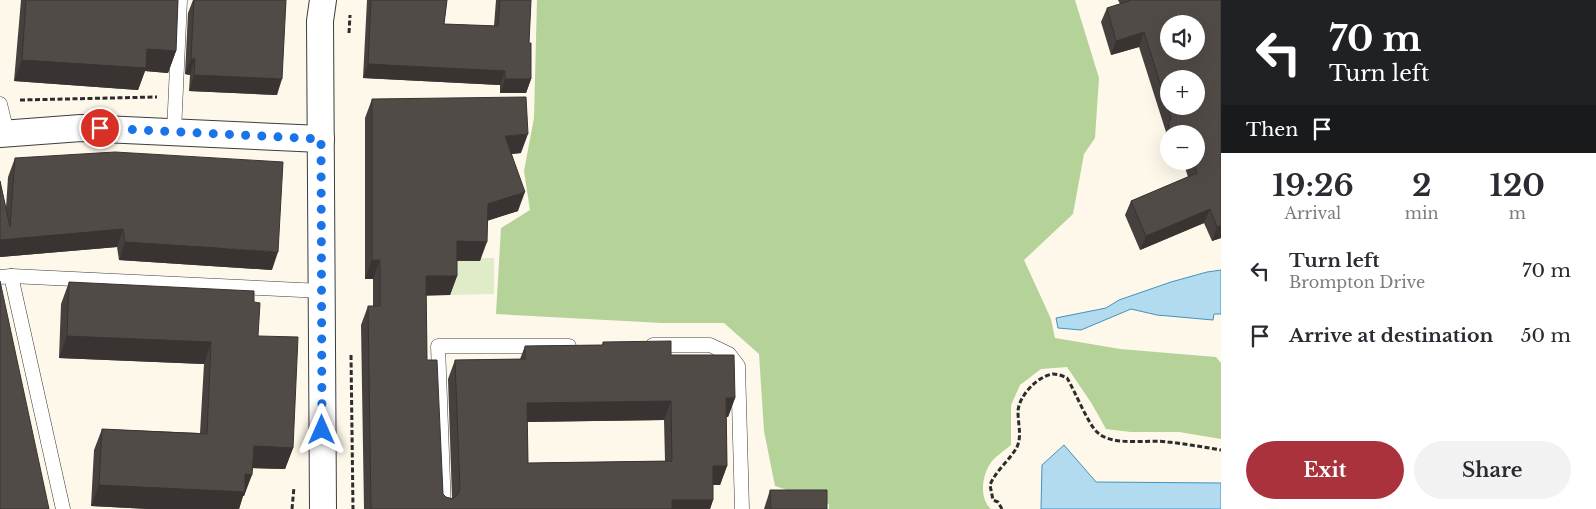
<!DOCTYPE html>
<html lang="en">
<head>
<meta charset="utf-8">
<style>
	:root { --surface:#fff; --page:#f2f2f3; --text:#2b2b33; --muted:#7c7c81; --accent:#aa323d }
	body { margin:0; font-family:"Libre Baskerville",serif; background:var(--page); color:var(--text); height:100vh; display:flex; flex-direction:column; font-size:19px; white-space:nowrap }
	* { box-sizing:border-box; margin:0 }
	p { font-size:16px; color:var(--muted) }
	.icon { flex:none; width:28px; height:28px; fill:none; stroke:currentColor; stroke-width:2; stroke-linecap:round; stroke-linejoin:round }
	.map { position:relative; flex:1; overflow:hidden }
	.sheet { display:flex; flex-direction:column; background:var(--surface); width:375px }
	.sheet>* { flex:none }
	.guide { background:#202124; color:#fff; overflow:hidden }
	.controls { position:absolute; left:1160px; top:15px; display:grid; gap:10px }
	.controls a { display:grid; place-items:center; width:45px; height:45px; border-radius:50%; background:var(--surface); box-shadow:0 5px 20px #0002; font-size:25px }
	.pin { position:absolute; display:grid; place-items:center; width:42px; height:42px; color:#fff; margin:-21px; border:2px solid #fff; border-radius:50%; box-shadow:0 1px 5px #0007 }
	.me { position:absolute; width:55px; margin:-28px; rotate:0deg; stroke-linejoin:round; filter:drop-shadow(0 0 4px #0008) }
	.turn { display:flex; align-items:center; gap:18px; height:105px; padding:0 25px; font-size:22px }
	.turn .icon { width:65px; height:65px; stroke-width:2.5 }
	.turn b { display:block; font-size:35px; line-height:42px }
	.then { display:flex; align-items:center; height:48px; padding:0 25px; background:#0003; gap:10px; font-size:19px }
	.eta { display:flex; justify-content:space-evenly; align-items:center; height:85px; text-align:center }
	.eta b { font-size:30px; font-weight:700; line-height:35px }
	.button { display:flex; gap:10px; margin-top:auto; padding:10px 25px }
	.button a { flex:1; height:58px; border-radius:30px; background:var(--accent); color:#fff; font-size:20px; font-weight:700; line-height:58px; text-align:center }
	.button a+a { background:var(--page); color:var(--text) }
	ul { padding:0; list-style:none }
	li { display:flex; align-items:center; gap:15px; height:65px; padding:0 25px }
	li div { flex:1 }
	li b { display:block; font-size:19px }
	li em { font-style:normal }
	main { display:flex; flex:1; min-height:0 }
	.map>svg:first-child { display:block }
	.forest { fill:#b5d298 }
	.pitch { fill:#e0ebc8 }
	.water { fill:#b3dbef; stroke:#4292be }
	.lines { fill:none; stroke-linecap:round; stroke-linejoin:round }
	.lane-casing { stroke:#3d3d3d; stroke-width:15 }
	.street-casing { stroke:#3d3d3d; stroke-width:28 }
	.path { stroke:#2c2c2c; stroke-width:3; stroke-dasharray:5 2.5; stroke-linecap:butt }
	.lane { stroke:#fff; stroke-width:14 }
	.street { stroke:#fff; stroke-width:26 }
	.wall { fill:#46403e; fill-rule:evenodd }
	.shaded-wall { fill:#393432 }
	.building { fill:#514b48; stroke:#393432; fill-rule:evenodd }
	.route { stroke:#1a73e8; stroke-width:9; stroke-dasharray:0 16.2 }
</style>
</head>
<body>
<main>
<div class="map">
<svg width="1221" height="509" viewBox="0 0 1221 509">
	<rect width="100%" height="100%" fill="#fdf8e9"/>
	<!-- forest -->
	<path class="forest" d="M537 0H1075L1099 78 1095 138 1084 154 1073 214 1024 260 1051 319 1055 338 1120 349 1216 357 1221 363V439L1179 432H1131L1106 429 1092 404 1067 367 1041 369 1020 385 1011 405V445C1004 451 994 457 990 464 982 476 979 499 991 509H829V504L775 486 764 431 759 354 724 323H662L496 314 501 228 530 210 524 171 534 118Z"/>
	<!-- pitch -->
	<path class="pitch" d="M480 258H494V294L450 295V260L480 261Z"/>
	<!-- water -->
	<g class="water">
		<path d="M1221 270V314H1214L1213 320 1157 315 1131 309 1081 330 1058 328 1056 318 1106 308 1119 300 1171 282 1207 272Z"/>
		<path d="M1064 445 1096 482 1221 483V509H1041L1042 465Z"/>
	</g>
	<g class="lines">
		<!-- lane casing -->
		<g class="lane-casing">
			<g id="lane">
				<path d="M0 104 7 133"/>
				<path d="M174 132 180 0"/>
				<path d="M11 276 322 291"/>
				<path d="M0 277 11 276 63 509"/>
				<path d="M653 345H710L729 354 738 366 742 509"/>
				<path d="M444 509 438 346H569"/>
			</g>
		</g>
		<!-- street casing -->
		<g class="street-casing">
			<g id="street">
				<path d="M0 134 81 128 321 139"/>
				<path d="M323 509 320 21 323 0"/>
			</g>
		</g>
		<!-- path -->
		<g class="path">
			<path d="M349 33 350 15"/>
			<path d="M20 100 157 97"/>
			<path d="M351 355 353 509"/>
			<path d="M292 509 294 487"/>
			<path d="M1002 509 998 502 993 500 990 485C996 470 1010 460 1017 447 1022 436 1018 424 1018 412 1018 397 1037 376 1053 374 1058 374 1063 376 1067 378 1075 391 1088 424 1097 432 1112 447 1148 439 1168 442 1186 444 1203 447 1221 450"/>
		</g>
		<!-- lane -->
		<use href="#lane" class="lane"/>
		<!-- street -->
		<use href="#street" class="street"/>
	</g>
	<!-- wall -->
	<g class="wall">
		<path d="M21 0H178L176 51 168 73 145 71 138 90 14 81Z"/>
		<path d="M193 0H286L277 95 189 91 190 75 185 74 188 13Z"/>
		<path d="M367 0H447L444 24 494 26 496 0H531L529 43 531 79 526 93H500V85L363 78Z"/>
		<path d="M1118 0H1221V238L1212 241 1204 223 1140 250 1125 215 1131 201 1188 177 1183 161H1196V134H1169V152H1168L1163 138 1166 132 1139 47 1111 55 1101 22 1107 8 1120 4Z"/>
		<path d="M372 99 521 153 512 154 518 211 488 220 480 261H457V276L450 295H426L427 360 443 494 446 497 452 498 448 379 455 360 520 359 525 346 602 345 603 342 671 355 735 398 728 417H726L727 466 720 485H713V500L710 509H364L361 325 368 306H373V279H365V118ZM664 420 665 461 528 463 527 422Z"/>
		<path d="M15 158 272 270 119 260 117 247 0 257V181L6 208 8 177Z"/>
		<path d="M69 282 254 302 258 336 293 448 285 469 253 468 244 496H243L239 509H149L91 506 94 450 102 429 200 433 204 364 59 358 61 304Z"/>
		<path d="M770 490 827 509H764Z"/>
	</g>
	<!-- shaded-wall -->
	<g class="shaded-wall">
		<path d="M1144 32 1139 47 1111 55 1116 41Z"/>
		<path d="M147 49 176 51 168 73 145 71 138 90 14 81 22 60Z"/>
		<path d="M191 59H195L190 75 185 74Z"/>
		<path d="M368 64 505 71 500 85 363 78Z"/>
		<path d="M194 75 282 79 277 95 189 91Z"/>
		<path d="M505 79H531L526 93H500Z"/>
		<path d="M528 134 521 153 499 155 505 136Z"/>
		<path d="M525 192 518 211 481 223 488 204Z"/>
		<path d="M1210 209 1204 223 1140 250 1146 236Z"/>
		<path d="M1221 225V238L1212 241 1217 227Z"/>
		<path d="M123 229 117 247 0 257V240Z"/>
		<path d="M457 241 487 242 480 261 450 260Z"/>
		<path d="M125 242 278 252 272 270 119 260Z"/>
		<path d="M372 260H380L373 279H365Z"/>
		<path d="M426 276H457L450 295 419 296Z"/>
		<path d="M67 336 211 342 204 364 59 358Z"/>
		<path d="M726 398H735L728 417H719Z"/>
		<path d="M671 401 664 420 520 422 527 403Z"/>
		<path d="M254 446 293 448 285 469 246 468Z"/>
		<path d="M713 466H727L720 485H706Z"/>
		<path d="M245 474 252 475 244 496H243L239 509H149L91 506 99 485Z"/>
		<path d="M672 500H713L710 509H669Z"/>
	</g>
	<!-- building -->
	<g class="building">
		<path d="M26 0H178L176 51 147 49 146 68 22 60Z"/>
		<path d="M194 0H286L282 79 194 75 195 59H191Z"/>
		<path d="M371 0H447L444 24 498 26 500 0H531L529 43H531V79H505V71L368 64Z"/>
		<path d="M1128 0H1221V225L1217 227 1210 209 1146 236 1131 201 1197 173 1193 161H1196V134H1172L1168 124 1171 118 1144 32 1116 41 1107 8 1129 1ZM1169 24H1196V51H1169ZM1169 79H1196V106H1169Z"/>
		<path d="M526 97 528 134 505 136 525 192 488 204 487 242 457 241V276H426L427 360H437L443 494 446 497 452 499 458 494 460 490 455 360 525 359V346L603 345V342L671 341V355H734L735 398H726L727 466H713V500H672V509H371L368 306H380V260H372V99ZM671 401 672 461 528 463 527 403Z"/>
		<path d="M115 152 283 162 278 252 125 242 123 229 0 240V181L10 227 15 158Z"/>
		<path d="M0 281 49 509H0Z"/>
		<path d="M69 282 254 291V302L260 303 258 336 298 337 293 448 254 446 252 475 245 474V492L99 485 102 429 207 434 211 342 67 336Z"/>
		<path d="M770 490H827V509H771Z"/>
	</g>
	<g class="lines">
		<!-- route -->
		<path class="route" d="M100 128 321 139 322 430"/>
	</g>
</svg>
<div class="controls">
<a><svg class="icon" aria-label="sound" viewBox="0 0 24 24"><path d="M4 9h4l5-4v14l-5-4H4zM17 9q2 3 0 6"/></svg></a>
<a>+</a>
<a>−</a>
</div>
<div class="pin" style="left:100px;top:128px;background:#d93025"><svg class="icon" aria-label="arrive" viewBox="0 0 24 24"><path d="M6 21V4h12l-3 4 3 4H6"/></svg></div>
<svg class="me" style="left:322px;top:430px" viewBox="-20 -20 40 40"><path d="M0-17L14 15 0 8-14 15z" fill="#1a73e8" stroke="#fff" stroke-width="4"/></svg>
</div>
<section class="sheet">
<div class="guide">
<div class="turn"><svg class="icon" aria-label="left" viewBox="0 0 24 24"><path d="M17 20v-9H6M10 6l-5 5 5 5"/></svg><div><b>70 m</b>Turn left</div></div>
<div class="then">Then<svg class="icon" aria-label="arrive" viewBox="0 0 24 24"><path d="M6 21V4h12l-3 4 3 4H6"/></svg></div>
</div>
<div class="eta">
<div><b>19:26</b><p>Arrival</p></div>
<div><b>2</b><p>min</p></div>
<div><b>120</b><p>m</p></div>
</div>
<ul>
<li><svg class="icon" aria-label="left" viewBox="0 0 24 24"><path d="M17 20v-9H6M10 6l-5 5 5 5"/></svg><div><b>Turn left</b><p>Brompton Drive</p></div><em>70 m</em></li>
<li><svg class="icon" aria-label="arrive" viewBox="0 0 24 24"><path d="M6 21V4h12l-3 4 3 4H6"/></svg><div><b>Arrive at destination</b></div><em>50 m</em></li>
</ul>
<div class="button"><a>Exit</a><a>Share</a></div>
</section>
</main>
</body>
</html>
